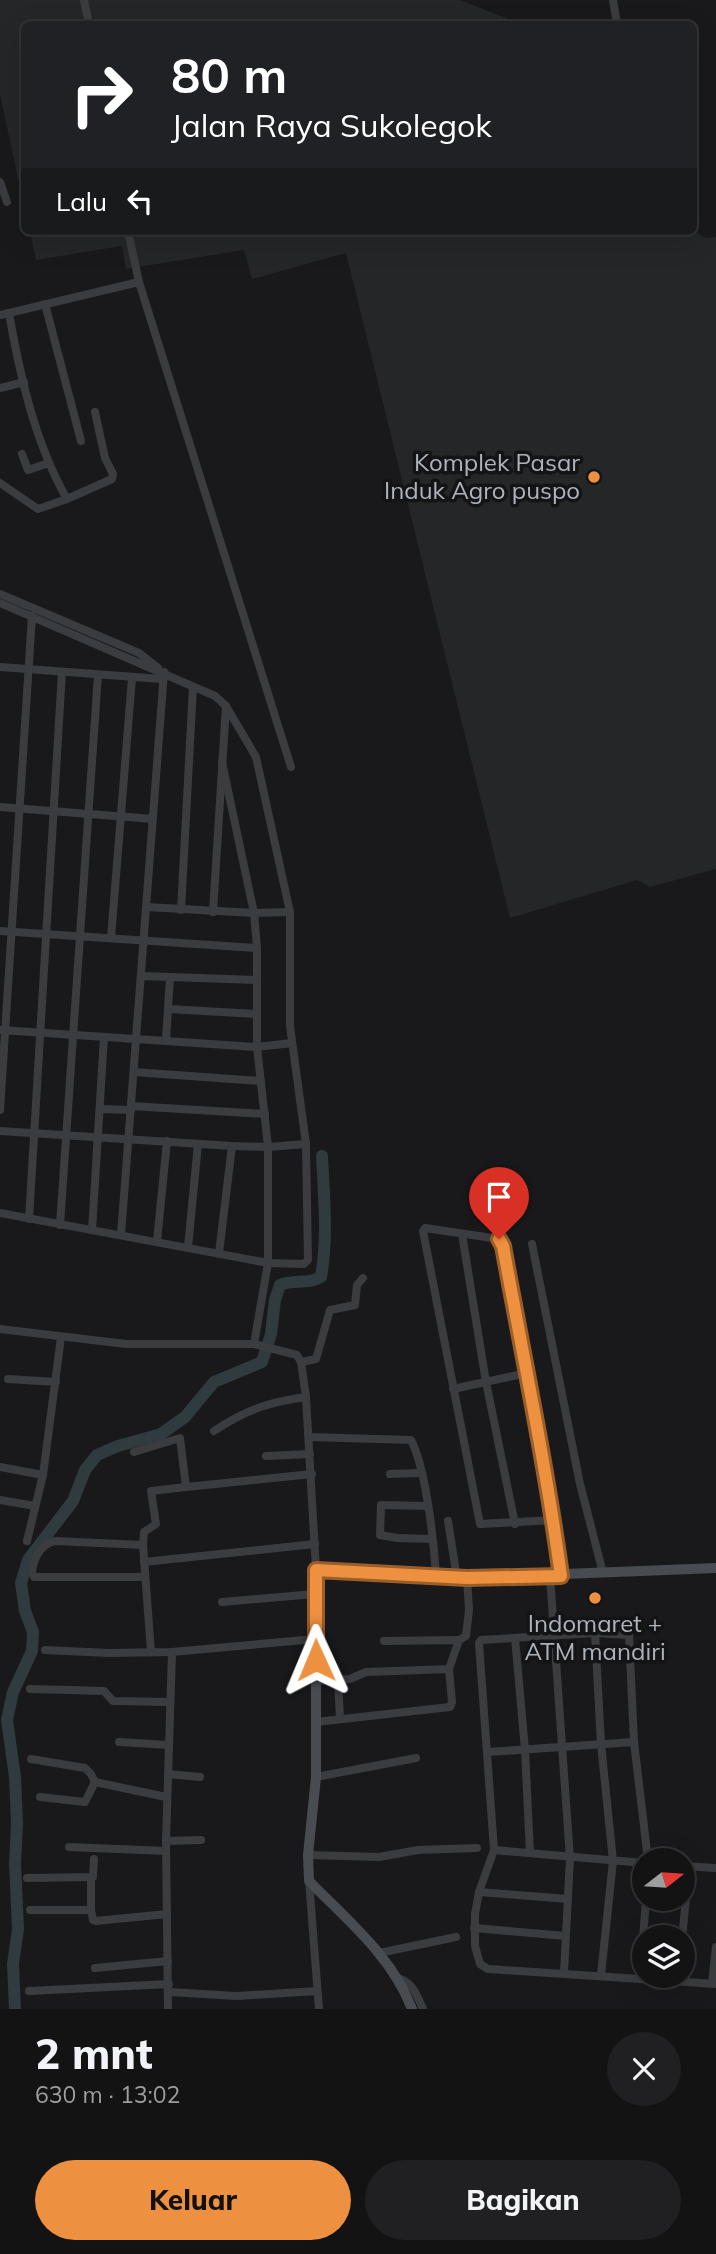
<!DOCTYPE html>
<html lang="id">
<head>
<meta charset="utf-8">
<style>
	:root { --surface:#131314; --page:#202022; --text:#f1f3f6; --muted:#9d9ea0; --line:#323234; --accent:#ed903f }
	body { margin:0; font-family:Mulish,sans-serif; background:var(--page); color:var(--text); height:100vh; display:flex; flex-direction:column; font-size:26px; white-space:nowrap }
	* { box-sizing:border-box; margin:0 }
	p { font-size:23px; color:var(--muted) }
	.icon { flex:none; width:38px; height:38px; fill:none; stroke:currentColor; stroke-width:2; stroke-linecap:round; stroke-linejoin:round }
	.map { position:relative; height:2009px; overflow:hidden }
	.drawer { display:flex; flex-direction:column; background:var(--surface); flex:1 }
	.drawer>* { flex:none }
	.hud { position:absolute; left:21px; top:21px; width:676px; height:214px; border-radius:10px; box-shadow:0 7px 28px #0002,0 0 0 2px var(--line); background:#202124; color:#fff; overflow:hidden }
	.needle { width:46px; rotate:73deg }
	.controls { position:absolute; left:632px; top:1848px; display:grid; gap:14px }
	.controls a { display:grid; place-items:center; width:63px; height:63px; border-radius:50%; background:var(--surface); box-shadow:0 7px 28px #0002,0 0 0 2px var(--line); font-size:35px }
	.pin { position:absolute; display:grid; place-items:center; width:60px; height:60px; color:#fff; margin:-72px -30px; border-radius:50% 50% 50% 0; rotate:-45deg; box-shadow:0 0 7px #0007 }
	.pin .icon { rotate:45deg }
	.me { position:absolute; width:77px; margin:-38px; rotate:359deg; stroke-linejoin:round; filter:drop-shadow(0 0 5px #0008) }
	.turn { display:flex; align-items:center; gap:24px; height:147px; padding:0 35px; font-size:32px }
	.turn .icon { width:91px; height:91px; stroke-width:2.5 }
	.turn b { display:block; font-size:49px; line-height:60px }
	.then { display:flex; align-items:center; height:66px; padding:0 35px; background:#0003; gap:14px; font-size:26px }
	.round { display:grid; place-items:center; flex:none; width:74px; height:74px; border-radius:37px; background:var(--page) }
	.headline { display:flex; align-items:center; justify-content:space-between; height:119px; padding:0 35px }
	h1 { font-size:42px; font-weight:800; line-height:52px }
	.cta { display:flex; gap:14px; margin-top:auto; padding:14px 35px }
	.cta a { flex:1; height:80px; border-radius:42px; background:var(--accent); color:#111; font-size:28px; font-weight:800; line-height:80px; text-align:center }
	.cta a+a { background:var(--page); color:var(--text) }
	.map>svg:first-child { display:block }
	.built { fill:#252628 }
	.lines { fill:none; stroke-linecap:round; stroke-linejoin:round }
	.river { stroke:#2f3b3f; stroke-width:12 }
	.street { stroke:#3a3c40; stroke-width:8 }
	.secondary { stroke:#484c50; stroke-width:10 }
	.route-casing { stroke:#9a5e29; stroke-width:18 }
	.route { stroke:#ed903f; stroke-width:12 }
	.poi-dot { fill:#ed903f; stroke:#141416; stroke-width:2.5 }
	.labels { text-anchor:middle; stroke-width:7; stroke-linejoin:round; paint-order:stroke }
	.poi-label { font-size:24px; fill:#acb3ba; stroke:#141416; text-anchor:end }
</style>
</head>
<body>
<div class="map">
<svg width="716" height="2009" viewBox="0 0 716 2009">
	<rect width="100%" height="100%" fill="#19191b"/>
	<!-- built -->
	<g class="built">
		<path d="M0 0H460L521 24H24V207L0 94Z"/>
		<path d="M693 230 706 238 716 237V869L650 887 637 880 510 918 346 253 252 279 244 250 126 269 122 246 36 260 30 231Z"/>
	</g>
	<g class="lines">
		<!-- river -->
		<path class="river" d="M15 2009 13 1964 18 1929 15 1864 17 1823 15 1777 7 1720 13 1692 32 1651 33 1632 25 1611 21 1583 28 1560 73 1501 85 1470 97 1455 118 1446 161 1434 185 1417 214 1382 262 1362 271 1334 275 1300 280 1285C294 1279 308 1285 321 1277 328 1237 324 1197 322 1156"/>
		<!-- street -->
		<g class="street">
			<path d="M84 0 89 24"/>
			<path d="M613 0 617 24"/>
			<path d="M0 182 7 202"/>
			<path d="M128 231 139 282 291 767"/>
			<path d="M45 304 81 441"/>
			<path d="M9 313C20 376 35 443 67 499"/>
			<path d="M0 315 139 282"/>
			<path d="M0 388 24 382"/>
			<path d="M22 454 28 470 49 463"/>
			<path d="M0 483 38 509 67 499 112 479 113 474 105 458 95 412"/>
			<path d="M0 594 139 653 158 668"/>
			<path d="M0 603 215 696 226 706 256 757 290 912V1026L306 1144 308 1260 304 1264 268 1263 0 1213"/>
			<path d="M0 667 162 679"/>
			<path d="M222 762 254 913 257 948V1047L268 1147V1263L254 1344"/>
			<path d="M0 807 153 819"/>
			<path d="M147 907 254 913 290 912"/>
			<path d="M181 910 193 687"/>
			<path d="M213 912 226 706"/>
			<path d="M0 931 257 948"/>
			<path d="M111 938 132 678"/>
			<path d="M141 976 257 980"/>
			<path d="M169 1009 257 1014"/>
			<path d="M0 1030 257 1047 292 1043"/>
			<path d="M166 1040 170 977"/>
			<path d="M134 1072 261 1081"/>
			<path d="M131 1106 265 1114"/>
			<path d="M100 1109 131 1110"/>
			<path d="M0 1110 32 616"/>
			<path d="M0 1131 232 1146 268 1147 306 1144"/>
			<path d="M29 1219 62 672"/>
			<path d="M60 1225 98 675"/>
			<path d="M92 1230 104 1037"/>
			<path d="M462 1234 486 1382 515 1524"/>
			<path d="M121 1235 164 672"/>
			<path d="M157 1241 167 1141"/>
			<path d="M532 1244 580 1484 603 1573"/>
			<path d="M188 1247 198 1144"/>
			<path d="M219 1253 232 1146"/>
			<path d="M0 1329 126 1344H254L297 1355 301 1362 306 1397 316 1570"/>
			<path d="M301 1362 316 1359 330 1310 355 1305 357 1285 363 1278"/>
			<path d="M8 1379 56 1382"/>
			<path d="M453 1389 527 1373"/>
			<path d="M214 1431C245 1410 269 1402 306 1397"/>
			<path d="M309 1437 411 1440C426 1468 434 1543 436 1576"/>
			<path d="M134 1452 180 1438 186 1487 312 1474"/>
			<path d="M266 1456 310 1454"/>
			<path d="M0 1467 43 1475"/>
			<path d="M390 1474 421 1473"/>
			<path d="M0 1500 35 1506"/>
			<path d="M427 1506 381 1505 380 1535 397 1538 432 1539"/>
			<path d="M554 1520 480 1524 423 1231 425 1228 499 1239 502 1242 554 1520 561 1576"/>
			<path d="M448 1521 457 1578"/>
			<path d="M27 1541 43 1475 61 1337"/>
			<path d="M143 1545 55 1541C40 1545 33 1559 32 1573L34 1577H144"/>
			<path d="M144 1562 315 1544"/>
			<path d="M550 1576 570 1858 564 1973"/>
			<path d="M222 1602 315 1594"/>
			<path d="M595 1633 601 1744 613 1861 601 1975"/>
			<path d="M515 1638 525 1750 530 1853"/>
			<path d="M459 1640 466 1636 469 1610 467 1578"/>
			<path d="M45 1650 109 1653 172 1652 316 1639"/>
			<path d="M151 1652 143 1545 144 1532 156 1524 151 1491 186 1487"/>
			<path d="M338 1680 340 1718"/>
			<path d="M317 1681 350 1679 366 1672 449 1669"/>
			<path d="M30 1689 104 1691 113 1701 170 1702"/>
			<path d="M316 1722 450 1707 452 1702 449 1669 459 1640 384 1641"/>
			<path d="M119 1742 169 1745"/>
			<path d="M488 1752 634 1742"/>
			<path d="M31 1759 85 1768 91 1774 95 1782 166 1797"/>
			<path d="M168 1774 200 1777"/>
			<path d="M316 1777 416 1758"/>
			<path d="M40 1797 85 1802 95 1782"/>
			<path d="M166 1841 201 1840"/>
			<path d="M69 1847 166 1851"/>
			<path d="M494 1850 644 1863"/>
			<path d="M308 1855 379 1857 418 1850 477 1848"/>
			<path d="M648 1860 634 1742 629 1635 595 1633 481 1640 479 1643 494 1850 479 1892 475 1914V1946L480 1964 488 1969 716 1984"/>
			<path d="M682 1866 716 1868"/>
			<path d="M27 1878 93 1877 94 1859"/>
			<path d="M309 1881 319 2009"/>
			<path d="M479 1892 568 1899"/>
			<path d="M30 1910H91L93 1920 96 1921 167 1914"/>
			<path d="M91 1910V1877"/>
			<path d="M474 1928 566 1936"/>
			<path d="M682 1939 689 1867"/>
			<path d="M379 1953 456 1937"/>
			<path d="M95 1968 168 1961"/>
			<path d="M398 1978C413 1982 417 1996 423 2009"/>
			<path d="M640 1978 646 1899"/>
			<path d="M712 1983 716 1947"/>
			<path d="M29 1991 169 1984"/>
			<path d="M169 1992 237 1996 317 1991"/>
			<path d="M168 2009 166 1841 172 1652"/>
		</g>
		<!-- secondary -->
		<path class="secondary" d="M412 2009C392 1956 347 1920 309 1881L308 1855 316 1777V1570L467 1578 716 1568"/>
	</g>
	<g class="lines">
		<!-- route casing -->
		<g class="route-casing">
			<path id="route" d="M316 1660V1570L467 1578 561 1576C546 1465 523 1356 503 1246L499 1239"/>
		</g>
		<!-- route -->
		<use href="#route" class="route"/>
	</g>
	<!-- markers -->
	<g class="poi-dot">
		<circle cx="594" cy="477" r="7"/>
		<circle cx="595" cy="1598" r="7"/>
	</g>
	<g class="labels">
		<!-- poi labels -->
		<g class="poi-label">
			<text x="580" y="471">Komplek Pasar<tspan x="580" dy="28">Induk Agro puspo</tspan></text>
			<text x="595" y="1632" text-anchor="middle">Indomaret +<tspan x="595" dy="28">ATM mandiri</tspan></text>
		</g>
	</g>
</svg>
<div class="controls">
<a><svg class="needle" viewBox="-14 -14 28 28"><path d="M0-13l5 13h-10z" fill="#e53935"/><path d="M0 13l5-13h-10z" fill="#9d9ea0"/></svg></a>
<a><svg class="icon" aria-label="layers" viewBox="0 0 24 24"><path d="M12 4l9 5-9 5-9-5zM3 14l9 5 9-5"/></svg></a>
</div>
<div class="pin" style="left:499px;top:1239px;background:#d93025"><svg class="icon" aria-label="arrive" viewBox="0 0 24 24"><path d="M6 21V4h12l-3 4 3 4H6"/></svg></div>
<svg class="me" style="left:316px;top:1660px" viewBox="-20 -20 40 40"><path d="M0-17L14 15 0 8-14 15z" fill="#ed903f" stroke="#fff" stroke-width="4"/></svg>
<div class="hud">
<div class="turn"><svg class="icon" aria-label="right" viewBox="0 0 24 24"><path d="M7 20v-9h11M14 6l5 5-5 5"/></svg><div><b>80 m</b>Jalan Raya Sukolegok</div></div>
<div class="then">Lalu<svg class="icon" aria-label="left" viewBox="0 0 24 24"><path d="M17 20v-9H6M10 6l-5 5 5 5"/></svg></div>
</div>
</div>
<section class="drawer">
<div class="headline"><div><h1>2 mnt</h1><p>630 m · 13:02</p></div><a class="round"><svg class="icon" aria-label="close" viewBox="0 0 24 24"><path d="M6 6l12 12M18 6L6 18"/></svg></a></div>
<div class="cta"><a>Keluar</a><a>Bagikan</a></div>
</section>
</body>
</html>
